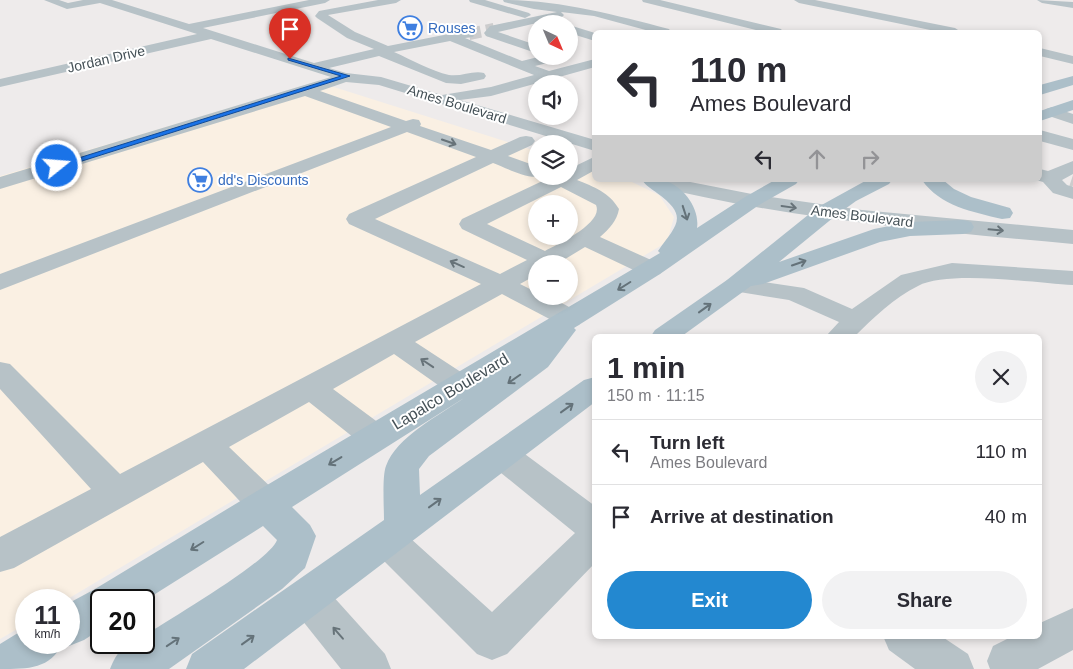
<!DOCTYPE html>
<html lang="en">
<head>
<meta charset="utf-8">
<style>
	:root { --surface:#fff; --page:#f2f2f3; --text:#2b2b33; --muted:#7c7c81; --line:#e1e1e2; --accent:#2388d0 }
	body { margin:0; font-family:Helvetica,sans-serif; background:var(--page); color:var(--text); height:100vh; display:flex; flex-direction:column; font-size:19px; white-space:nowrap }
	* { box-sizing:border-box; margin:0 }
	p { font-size:16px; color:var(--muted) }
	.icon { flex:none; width:28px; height:28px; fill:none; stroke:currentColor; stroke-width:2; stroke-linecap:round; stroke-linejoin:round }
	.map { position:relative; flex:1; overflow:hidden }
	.panel { position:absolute; left:592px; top:334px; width:450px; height:305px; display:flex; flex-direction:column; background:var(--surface); border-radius:8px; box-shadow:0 2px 8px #0003 }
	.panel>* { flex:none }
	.banner { position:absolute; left:592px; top:30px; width:450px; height:152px; border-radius:8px; box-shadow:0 2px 8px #0003; background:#fff; color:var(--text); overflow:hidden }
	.needle { width:32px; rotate:136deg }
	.fabs { position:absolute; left:528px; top:15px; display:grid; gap:10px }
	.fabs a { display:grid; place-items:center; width:50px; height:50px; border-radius:50%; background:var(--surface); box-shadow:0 2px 8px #0003; font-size:25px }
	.speed { position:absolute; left:15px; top:589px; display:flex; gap:10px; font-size:25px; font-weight:700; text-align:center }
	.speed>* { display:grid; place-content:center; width:65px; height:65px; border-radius:50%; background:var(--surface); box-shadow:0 2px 8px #0003; line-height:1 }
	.speed small { font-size:12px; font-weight:400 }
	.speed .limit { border:2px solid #111; border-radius:8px; background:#fff; color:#111 }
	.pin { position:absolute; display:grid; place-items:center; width:42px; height:42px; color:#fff; margin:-51px -21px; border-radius:50% 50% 50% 0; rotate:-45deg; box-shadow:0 0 5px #0007 }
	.pin .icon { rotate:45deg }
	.me { position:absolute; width:55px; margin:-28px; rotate:73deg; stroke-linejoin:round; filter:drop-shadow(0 0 4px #0008) }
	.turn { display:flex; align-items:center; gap:18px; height:105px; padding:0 15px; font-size:22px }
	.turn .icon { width:65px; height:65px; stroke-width:2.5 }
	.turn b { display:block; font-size:35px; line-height:42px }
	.lanes { display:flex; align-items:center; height:48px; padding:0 15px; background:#0003; justify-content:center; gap:25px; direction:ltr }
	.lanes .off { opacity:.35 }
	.round { display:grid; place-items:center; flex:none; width:52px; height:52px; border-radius:26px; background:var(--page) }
	.summary { display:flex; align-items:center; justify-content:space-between; height:85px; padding:0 15px }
	h1 { font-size:30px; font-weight:800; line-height:38px }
	.button { display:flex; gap:10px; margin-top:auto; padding:10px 15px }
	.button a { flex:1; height:58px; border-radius:30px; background:var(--accent); color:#fff; font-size:20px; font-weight:800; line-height:58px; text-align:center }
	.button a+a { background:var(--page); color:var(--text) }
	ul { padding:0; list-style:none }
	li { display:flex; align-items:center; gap:15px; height:65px; padding:0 15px; border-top:1px solid var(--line) }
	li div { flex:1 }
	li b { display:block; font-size:19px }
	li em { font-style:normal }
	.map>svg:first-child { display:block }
	.commercial { fill:#faf0e3; fill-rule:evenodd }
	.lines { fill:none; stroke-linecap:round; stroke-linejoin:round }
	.minor-tunnel-far1 { stroke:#cccccd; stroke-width:12; stroke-dasharray:12 5.5; stroke-linecap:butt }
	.minor-tunnel { stroke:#cccccd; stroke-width:19; stroke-dasharray:19 9; stroke-linecap:butt }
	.minor { fill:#b7c2c7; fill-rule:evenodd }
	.major { fill:#acbfc9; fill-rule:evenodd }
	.oneway { stroke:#677379 }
	.oneway2 { stroke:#647279 }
	.route { fill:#1a73e8; stroke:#114b97 }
	.labels { text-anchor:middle; stroke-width:4; stroke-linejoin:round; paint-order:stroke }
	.far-shop-label { font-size:14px; fill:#366cbe; stroke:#fff; text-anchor:start }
	.far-street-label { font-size:14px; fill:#455157; stroke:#fff }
	.street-label { font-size:16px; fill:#455157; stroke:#fff }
</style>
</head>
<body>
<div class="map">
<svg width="1073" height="669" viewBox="0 0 1073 669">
	<rect width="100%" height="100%" fill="#eeebeb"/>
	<!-- commercial -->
	<path class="commercial" d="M318 82 536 151V176H569V162L595 170V180H625L632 182 659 195 674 217 667 242 66 600H26V624L0 639V176ZM536 204H569V236H536ZM536 264H569V296H536Z"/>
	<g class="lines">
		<!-- minor-tunnel-far1 -->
		<path class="minor-tunnel-far1" d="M469 34 494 29"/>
		<!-- minor-tunnel -->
		<path class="minor-tunnel" d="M1070 184 1073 185"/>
		<!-- minor -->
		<g class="minor">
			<path d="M44 0H59L68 3 83 0H112L189 24 309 0H330L325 3 203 28 314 63 374 49 347 38 317 18 315 16 319 11 378 0H401L396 3 328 15 355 32 388 46 469 30 475 34 473 37 465 38 522 61 542 56H565L564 59 535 66 549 71 595 59V67L491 96 460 100 595 140V151L379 85 346 82 320 91 406 121 413 119 419 120 421 124 420 126 491 150 520 137 526 136 532 137 535 141 532 145 508 156 536 166V176H542C527 180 507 168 493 163L375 219 500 274 527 260 462 229 459 224 462 219 553 176H569V169L594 157 595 170 577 180C594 187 609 192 619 209 617 221 609 229 600 237L660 264 663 269 660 274 651 276 642 274 585 247 557 264H536V275L520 284 536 292V296C550 296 575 307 583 319L579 325 570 327 561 325 502 294 415 342 470 378 474 385 470 392 459 395 448 392 394 354 333 389 387 429 391 437 387 445 375 449 363 445 309 402 229 447 278 494 283 504 278 514 265 518 252 514 203 462 14 568 0 572V537L91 489 0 389V362L10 364 120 474 481 284 349 224 346 219 349 214 476 157 407 132 0 290V274L391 127 305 96 0 189V177L331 77 211 39 0 87V79L197 34 100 3 67 9ZM450 41 534 75 491 87 442 95 381 77 346 73 329 68 379 56 446 83 461 84 484 79 486 76 484 73C473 70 461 77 449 75 431 71 412 60 394 52ZM561 187 596 205C604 223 558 244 545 251L487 224Z"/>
			<path d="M469 0H485L529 13 531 15 525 18 470 2Z"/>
			<path d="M503 0C559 0 615 15 669 29L671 32H653L594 16 561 12 564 15 562 17 498 32 536 45V53L486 36 484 33 490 26 557 12 534 9 504 2Z"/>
			<path d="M642 0H660L781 29 783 32H764L643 2Z"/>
			<path d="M794 0H815L955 28 961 32H940L799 3Z"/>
			<path d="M1037 0 1073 2V8L1042 3Z"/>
			<path d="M569 25 595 33V41L569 33Z"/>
			<path d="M1040 48 1073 56V64L1040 56Z"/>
			<path d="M1052 107 1073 114V124L1046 115 1044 112 1046 109Z"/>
			<path d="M1040 130 1073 139V150L1040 141Z"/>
			<path d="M1073 161V174L1062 180 1067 185 1073 187V199L1053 193 1043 182 1036 180H1040V169L1048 171Z"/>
			<path d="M643 180H680L757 195 862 210 1073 230V244C930 231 786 219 646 184Z"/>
			<path d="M952 263 1073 271V285C1036 283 948 270 918 286 894 298 873 318 855 336H826L839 322 789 300 727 290 724 285 727 280 736 278 804 288 852 309 901 275Z"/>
			<path d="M502 443 514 446 595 506V563L507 654 492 660 477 654 374 551 368 540 374 529 387 524 400 529 492 612 575 533 490 464 485 455 490 446Z"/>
			<path d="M308 579 322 584 385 654 391 669H341L294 610 288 597 294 584Z"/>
			<path d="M1073 608V650L1038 669H990L987 661 993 646 1013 636H1040V623Z"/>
			<path d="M883 636H941L968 654 974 669H915L889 650Z"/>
		</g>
		<!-- major -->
		<g class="major">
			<path d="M1073 76V85L1040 95V85Z"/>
			<path d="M1073 100V110L1040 121V111Z"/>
			<path d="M642 180C649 180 660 178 666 181 684 187 700 209 697 228L745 197 775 180H799L796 184 759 205 660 274 574 328 576 330 548 367 429 456 419 469 420 495 584 380 595 377V402L244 669H186L192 654 384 520C384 507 382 476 386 466 396 437 440 415 464 398L292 507 310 525 316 536 305 568 282 589 169 669H110C117 652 124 642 144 642V636C168 620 270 561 277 540L263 526 144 601 101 600V629L84 640 69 646 63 643C50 669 29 669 0 669V644L26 628V642H69V603L95 589 252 494 660 253 658 251C676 225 690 217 657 193 652 189 646 186 642 180Z"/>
			<path d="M867 180H892L889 184 856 201 834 217 779 262 874 229 910 222 963 220 971 222 974 227 971 232 963 234 910 236 880 242 763 284 751 286 682 336H651L655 330 727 280 818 207Z"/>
			<path d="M922 180H943L954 189 971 197 1010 208 1013 213 1010 218 1002 219C973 212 940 206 922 180Z"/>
		</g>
	</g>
	<!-- one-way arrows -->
	<defs><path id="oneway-shaft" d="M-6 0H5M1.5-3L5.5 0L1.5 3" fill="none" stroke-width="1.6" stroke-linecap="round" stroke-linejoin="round" transform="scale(1.25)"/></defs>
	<g class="oneway">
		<use href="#oneway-shaft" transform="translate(449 142) rotate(19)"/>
		<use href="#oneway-shaft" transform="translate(789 207) rotate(8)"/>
		<use href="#oneway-shaft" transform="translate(996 230) rotate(5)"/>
		<use href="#oneway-shaft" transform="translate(457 264) rotate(-156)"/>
		<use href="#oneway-shaft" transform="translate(427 363) rotate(-146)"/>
		<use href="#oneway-shaft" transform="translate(338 633) rotate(-131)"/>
	</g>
	<g class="oneway2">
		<use href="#oneway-shaft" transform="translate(685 213) rotate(72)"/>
		<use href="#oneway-shaft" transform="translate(799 263) rotate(-19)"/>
		<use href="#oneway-shaft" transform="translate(624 286) rotate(148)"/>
		<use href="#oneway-shaft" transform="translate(705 308) rotate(-36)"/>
		<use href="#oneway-shaft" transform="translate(514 379) rotate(145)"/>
		<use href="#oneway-shaft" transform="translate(567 408) rotate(-36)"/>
		<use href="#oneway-shaft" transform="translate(335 461) rotate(149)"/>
		<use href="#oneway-shaft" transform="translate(435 503) rotate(-36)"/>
		<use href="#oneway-shaft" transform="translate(197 546) rotate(148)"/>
		<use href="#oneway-shaft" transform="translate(248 640) rotate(-36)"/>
		<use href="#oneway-shaft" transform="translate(173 642) rotate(-34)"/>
	</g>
	<!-- route -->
	<path class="route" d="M288 58 350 76 60 168 53 166 341 76 288 60Z"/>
	<!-- icons -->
	<defs>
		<g id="supermarket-ring" transform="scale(1.25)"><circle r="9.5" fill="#fff" stroke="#3f7fe0" stroke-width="1.5"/><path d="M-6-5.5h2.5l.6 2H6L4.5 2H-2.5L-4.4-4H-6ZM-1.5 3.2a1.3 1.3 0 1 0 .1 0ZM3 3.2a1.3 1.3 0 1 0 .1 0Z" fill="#3f7fe0"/></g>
	</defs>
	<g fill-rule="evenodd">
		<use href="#supermarket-ring" x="410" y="28"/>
		<use href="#supermarket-ring" x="200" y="180"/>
	</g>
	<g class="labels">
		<!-- far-shop labels -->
		<g class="far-shop-label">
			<text x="428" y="33">Rouses</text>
			<text x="218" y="185">dd's Discounts</text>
		</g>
		<!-- far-street labels -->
		<g class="far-street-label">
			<text transform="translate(106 59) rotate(-13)" y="5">Jordan Drive</text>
			<text transform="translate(457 104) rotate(17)" y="5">Ames Boulevard</text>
			<text transform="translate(862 216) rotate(7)" y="5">Ames Boulevard</text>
		</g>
		<!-- street labels -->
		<g class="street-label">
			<text transform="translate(450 391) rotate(-31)" y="6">Lapalco Boulevard</text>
		</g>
	</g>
</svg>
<div class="fabs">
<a><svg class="needle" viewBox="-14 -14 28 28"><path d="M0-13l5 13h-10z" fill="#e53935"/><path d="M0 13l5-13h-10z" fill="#7c7c81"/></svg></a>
<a><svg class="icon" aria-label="sound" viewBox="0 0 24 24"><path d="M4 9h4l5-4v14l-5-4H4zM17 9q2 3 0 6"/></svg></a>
<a><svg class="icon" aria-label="layers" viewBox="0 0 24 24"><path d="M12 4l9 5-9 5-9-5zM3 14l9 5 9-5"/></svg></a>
<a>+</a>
<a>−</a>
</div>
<div class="speed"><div>11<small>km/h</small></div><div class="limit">20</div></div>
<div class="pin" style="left:290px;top:59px;background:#d93025"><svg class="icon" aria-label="arrive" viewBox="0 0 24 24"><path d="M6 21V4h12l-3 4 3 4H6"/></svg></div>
<svg class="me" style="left:57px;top:166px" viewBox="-20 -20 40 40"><circle r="17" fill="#1a73e8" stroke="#fff" stroke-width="3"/><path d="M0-11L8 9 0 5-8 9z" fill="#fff"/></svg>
<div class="banner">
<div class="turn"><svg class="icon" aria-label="left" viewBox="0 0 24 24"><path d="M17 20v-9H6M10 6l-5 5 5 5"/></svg><div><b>110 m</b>Ames Boulevard</div></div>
<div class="lanes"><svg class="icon" aria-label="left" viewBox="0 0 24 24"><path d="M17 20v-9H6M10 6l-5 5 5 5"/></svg><svg class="icon off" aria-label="ahead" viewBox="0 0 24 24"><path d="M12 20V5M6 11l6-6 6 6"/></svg><svg class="icon off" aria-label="right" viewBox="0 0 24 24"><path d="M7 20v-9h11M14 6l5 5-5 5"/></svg></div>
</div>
<section class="panel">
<div class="summary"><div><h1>1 min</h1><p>150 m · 11:15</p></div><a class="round"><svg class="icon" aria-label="close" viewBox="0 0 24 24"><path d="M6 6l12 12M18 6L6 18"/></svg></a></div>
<ul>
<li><svg class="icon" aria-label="left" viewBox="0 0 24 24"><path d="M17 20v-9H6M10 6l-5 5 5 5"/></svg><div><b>Turn left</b><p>Ames Boulevard</p></div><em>110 m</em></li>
<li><svg class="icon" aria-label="arrive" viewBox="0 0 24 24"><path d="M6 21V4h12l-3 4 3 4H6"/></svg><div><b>Arrive at destination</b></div><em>40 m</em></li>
</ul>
<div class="button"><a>Exit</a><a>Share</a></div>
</section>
</div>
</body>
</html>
